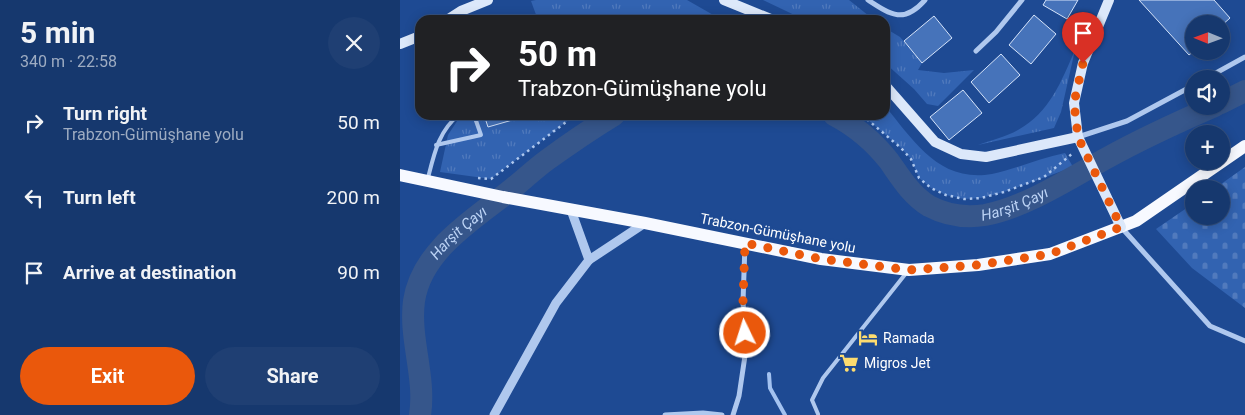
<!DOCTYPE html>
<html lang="en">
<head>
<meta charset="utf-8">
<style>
	:root { --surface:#16386e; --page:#1f3f73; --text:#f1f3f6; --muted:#9eacc2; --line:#355281; --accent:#ea580c }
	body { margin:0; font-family:Roboto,sans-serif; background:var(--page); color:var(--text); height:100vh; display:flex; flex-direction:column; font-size:19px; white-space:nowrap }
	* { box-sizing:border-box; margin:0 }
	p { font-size:16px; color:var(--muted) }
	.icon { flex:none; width:28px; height:28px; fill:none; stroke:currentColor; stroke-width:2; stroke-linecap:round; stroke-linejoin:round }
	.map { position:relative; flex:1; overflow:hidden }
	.sheet { display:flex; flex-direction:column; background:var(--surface); width:400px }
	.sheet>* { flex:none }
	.hud { position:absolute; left:15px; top:15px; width:475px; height:105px; border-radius:15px; box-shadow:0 2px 12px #0003,0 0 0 1px var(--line); background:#202124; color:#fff; overflow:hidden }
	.needle { width:32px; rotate:271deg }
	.fabs { position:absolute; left:785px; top:15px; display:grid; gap:10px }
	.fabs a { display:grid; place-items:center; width:45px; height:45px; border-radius:50%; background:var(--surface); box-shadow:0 2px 12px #0003,0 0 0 1px var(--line); font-size:25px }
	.pin { position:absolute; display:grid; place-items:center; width:42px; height:42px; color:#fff; margin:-51px -21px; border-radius:50% 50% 50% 0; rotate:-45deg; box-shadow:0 0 5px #0007 }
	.pin .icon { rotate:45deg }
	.me { position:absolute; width:55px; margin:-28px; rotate:356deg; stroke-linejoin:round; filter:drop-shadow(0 0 4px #0008) }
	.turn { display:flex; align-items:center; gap:18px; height:105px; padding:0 20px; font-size:22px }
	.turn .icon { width:65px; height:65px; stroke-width:2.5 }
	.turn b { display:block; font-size:35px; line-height:42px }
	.round { display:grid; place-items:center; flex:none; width:52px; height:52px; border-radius:26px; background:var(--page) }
	.head { display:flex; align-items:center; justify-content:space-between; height:85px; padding:0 20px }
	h1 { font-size:30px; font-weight:700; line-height:38px }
	.cta { display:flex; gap:10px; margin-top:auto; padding:10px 20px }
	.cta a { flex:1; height:58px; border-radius:30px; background:var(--accent); color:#fff; font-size:20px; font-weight:700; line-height:58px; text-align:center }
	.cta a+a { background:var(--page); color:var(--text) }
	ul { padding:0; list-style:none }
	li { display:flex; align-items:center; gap:15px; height:75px; padding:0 20px }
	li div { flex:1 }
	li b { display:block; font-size:19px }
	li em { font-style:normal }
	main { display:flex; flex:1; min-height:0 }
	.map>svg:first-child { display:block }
	.grass { fill:url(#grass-tufts) }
	.cemetery { fill:url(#cemetery-stones) }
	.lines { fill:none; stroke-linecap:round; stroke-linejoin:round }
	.stream { stroke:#a3c2f0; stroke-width:4 }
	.river { stroke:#36568b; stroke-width:22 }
	.building { fill:#4673ba; stroke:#d6e4fa }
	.path { stroke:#afc8ee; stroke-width:2.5; stroke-dasharray:2.5 4; stroke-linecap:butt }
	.service { stroke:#afc8ee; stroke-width:4 }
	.minor { stroke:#afc8ee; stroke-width:5 }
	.tertiary { stroke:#afc8ee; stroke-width:9 }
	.secondary { stroke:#dce8fa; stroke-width:10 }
	.primary { stroke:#f7f9ff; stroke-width:12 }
	.secondary-bridge { stroke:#dce8fa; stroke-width:10 }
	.route { stroke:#ea580c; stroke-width:9; stroke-dasharray:0 16.2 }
	.labels { text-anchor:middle; stroke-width:5; stroke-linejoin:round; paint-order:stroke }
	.street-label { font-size:14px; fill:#fff; stroke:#1e4a93 }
	.poi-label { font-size:14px; fill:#fff; stroke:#1e4a93; text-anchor:start }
	.water-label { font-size:15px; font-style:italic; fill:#bcd3f5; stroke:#1e4a93 }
</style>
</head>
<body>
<main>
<section class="sheet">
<div class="head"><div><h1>5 min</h1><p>340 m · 22:58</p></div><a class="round"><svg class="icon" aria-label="close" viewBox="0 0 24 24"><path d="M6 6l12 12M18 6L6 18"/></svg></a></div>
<ul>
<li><svg class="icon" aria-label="right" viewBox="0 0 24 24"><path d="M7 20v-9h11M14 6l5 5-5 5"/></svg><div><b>Turn right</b><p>Trabzon-Gümüşhane yolu</p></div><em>50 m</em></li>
<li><svg class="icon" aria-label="left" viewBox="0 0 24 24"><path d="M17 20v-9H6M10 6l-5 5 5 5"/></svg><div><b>Turn left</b></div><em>200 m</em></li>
<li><svg class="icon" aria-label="arrive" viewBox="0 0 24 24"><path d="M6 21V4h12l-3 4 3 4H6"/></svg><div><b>Arrive at destination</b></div><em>90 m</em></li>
</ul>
<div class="cta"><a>Exit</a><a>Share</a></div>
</section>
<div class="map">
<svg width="845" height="415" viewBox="0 0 845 415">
	<defs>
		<pattern id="grass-tufts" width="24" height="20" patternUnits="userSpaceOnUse" patternTransform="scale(1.25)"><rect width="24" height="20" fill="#3263b1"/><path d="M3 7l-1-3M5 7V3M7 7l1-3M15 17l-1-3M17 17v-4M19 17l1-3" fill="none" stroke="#517abd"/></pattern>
		<pattern id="cemetery-stones" width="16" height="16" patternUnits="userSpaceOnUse" patternTransform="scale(1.25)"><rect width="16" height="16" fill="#3263b1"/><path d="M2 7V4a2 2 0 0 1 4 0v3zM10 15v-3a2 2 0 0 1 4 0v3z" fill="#517abd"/></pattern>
	</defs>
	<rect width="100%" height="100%" fill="#1e4a93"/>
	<!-- grass -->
	<g class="grass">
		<path d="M136 0H287L322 20H138L131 1Z"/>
		<path d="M363 0H449L474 20H405Z"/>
		<path d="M485 28 500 37 522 63 518 70 544 73 574 70 538 106 527 104 514 89 485 63Z"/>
		<path d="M675 50 661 112 654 128 578 145C591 140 606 137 618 130 650 112 661 82 675 50Z"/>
		<path d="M485 106C514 141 539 183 592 174 616 169 640 158 665 153L673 167 604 192 581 198 564 199 546 195 531 188 519 178 511 159 501 148 462 115H485Z"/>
		<path d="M61 115H179L170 119 91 179 40 172 48 135Z"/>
	</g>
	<!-- cemetery -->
	<path class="cemetery" d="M845 167V308L792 268 756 229 794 203V216H821V189H814Z"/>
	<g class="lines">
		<!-- stream -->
		<path class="stream" d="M369 374 370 388 385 415"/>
		<!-- river -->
		<g class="river">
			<path d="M821 103 845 91"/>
			<path id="s1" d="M434 115C455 126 474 142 489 161 501 178 511 195 529 206 546 215 566 218 585 215 626 207 669 179 705 159 741 139 778 122 815 106"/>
			<path id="s2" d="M20 415C26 377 9 339 14 301 21 253 68 223 103 196 118 185 132 171 147 160 169 144 191 129 214 115"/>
		</g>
	</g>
	<!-- building -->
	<g class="building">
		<path d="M646 0H678L667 19 643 5Z"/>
		<path d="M739 0H814L830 18 821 26V24H794V51L789 55Z"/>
		<path d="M634 15 656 34 631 64 609 45Z"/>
		<path d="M534 16 552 38 522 63 504 41Z"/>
		<path d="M601 54 620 75 589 103 571 82Z"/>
		<path d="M563 90 582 113 549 140 530 117Z"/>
		<path d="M84 115H130L88 127Z"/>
	</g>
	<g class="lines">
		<!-- path -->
		<g class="path">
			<path d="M462 115 501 148 511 159 519 178 531 188 546 195 564 199 581 198 604 192 644 177 673 153"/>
			<path d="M78 178 91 179 170 119 179 115"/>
		</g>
		<!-- service -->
		<g class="service">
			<path d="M36 145 81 135 74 115"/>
			<path d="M28 178C34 154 39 130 59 115"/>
			<path d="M418 414 412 400 423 378 507 272"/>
		</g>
		<!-- minor -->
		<g class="minor">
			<path d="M468 0C491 15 504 24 525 0"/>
			<path d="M576 51 596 32 622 0"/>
			<path d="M805 79 845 57"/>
			<path d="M678 137 727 121 794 85"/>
			<path d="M721 227 810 326 845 341"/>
			<path d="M265 415 303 413 322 415"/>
			<path d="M333 415 339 396 346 349 343 302 345 244"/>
		</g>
		<!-- tertiary -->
		<g class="tertiary">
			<path d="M171 210 189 260"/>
			<path d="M94 415 156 303 189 260 245 223"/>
		</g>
		<!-- secondary -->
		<g class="secondary">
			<path d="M324 0 373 20"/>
			<path d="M47 20 61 11 88 0"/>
			<path d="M0 44 20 36"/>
			<path d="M485 85 535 142 561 154 586 157 678 137 674 103 683 63 709 0"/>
		</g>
		<!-- primary -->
		<path class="primary" d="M0 175 103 197 245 223 421 259 509 270 578 265 650 254 736 221 845 146"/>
		<!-- secondary-bridge -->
		<path class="secondary-bridge" d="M678 137 721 227"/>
	</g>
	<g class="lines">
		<!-- route -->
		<path class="route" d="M345 333 343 302 345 243 421 259 509 270 578 265 650 254 721 227 678 137 674 103 683 63"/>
	</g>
	<!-- icons -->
	<defs>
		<g id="hotel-bare" transform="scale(1.5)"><path d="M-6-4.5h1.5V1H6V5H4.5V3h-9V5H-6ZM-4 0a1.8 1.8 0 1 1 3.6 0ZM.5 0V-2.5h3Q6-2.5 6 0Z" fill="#fddc6f" stroke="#1e4a93" stroke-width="2.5" paint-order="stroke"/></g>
		<g id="supermarket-bare" transform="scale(1.5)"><path d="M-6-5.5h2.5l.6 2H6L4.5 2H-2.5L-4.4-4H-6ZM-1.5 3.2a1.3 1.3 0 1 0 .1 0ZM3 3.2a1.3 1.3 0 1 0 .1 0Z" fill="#fddc6f" stroke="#1e4a93" stroke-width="2.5" paint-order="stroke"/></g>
	</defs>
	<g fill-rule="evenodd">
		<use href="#hotel-bare" x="468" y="338"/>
		<use href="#supermarket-bare" x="449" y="363"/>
	</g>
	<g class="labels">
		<!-- street labels -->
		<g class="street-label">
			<text transform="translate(378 233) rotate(11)" y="5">Trabzon-Gümüşhane yolu</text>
		</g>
		<!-- poi labels -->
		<g class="poi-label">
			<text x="483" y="343">Ramada</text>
			<text x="464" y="368">Migros Jet</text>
		</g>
		<!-- water labels -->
		<g class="water-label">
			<text dy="5" stroke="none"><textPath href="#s1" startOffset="222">Harşit Çayı</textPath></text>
			<text dy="5" stroke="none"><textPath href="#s2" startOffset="198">Harşit Çayı</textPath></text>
		</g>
	</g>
</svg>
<div class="fabs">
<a><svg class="needle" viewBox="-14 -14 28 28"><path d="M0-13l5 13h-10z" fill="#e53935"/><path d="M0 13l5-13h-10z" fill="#9eacc2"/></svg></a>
<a><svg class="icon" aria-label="sound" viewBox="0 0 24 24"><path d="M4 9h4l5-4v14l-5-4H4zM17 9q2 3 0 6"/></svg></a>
<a>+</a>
<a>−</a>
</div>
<div class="pin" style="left:683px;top:63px;background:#d93025"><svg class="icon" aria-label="arrive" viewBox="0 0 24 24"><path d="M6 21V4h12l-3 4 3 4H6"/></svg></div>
<svg class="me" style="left:345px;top:333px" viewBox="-20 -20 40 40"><circle r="17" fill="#ea580c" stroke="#fff" stroke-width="3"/><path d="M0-11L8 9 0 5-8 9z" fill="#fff"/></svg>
<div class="hud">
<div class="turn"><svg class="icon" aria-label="right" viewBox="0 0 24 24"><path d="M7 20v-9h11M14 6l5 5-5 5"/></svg><div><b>50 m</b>Trabzon-Gümüşhane yolu</div></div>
</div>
</div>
</main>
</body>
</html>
